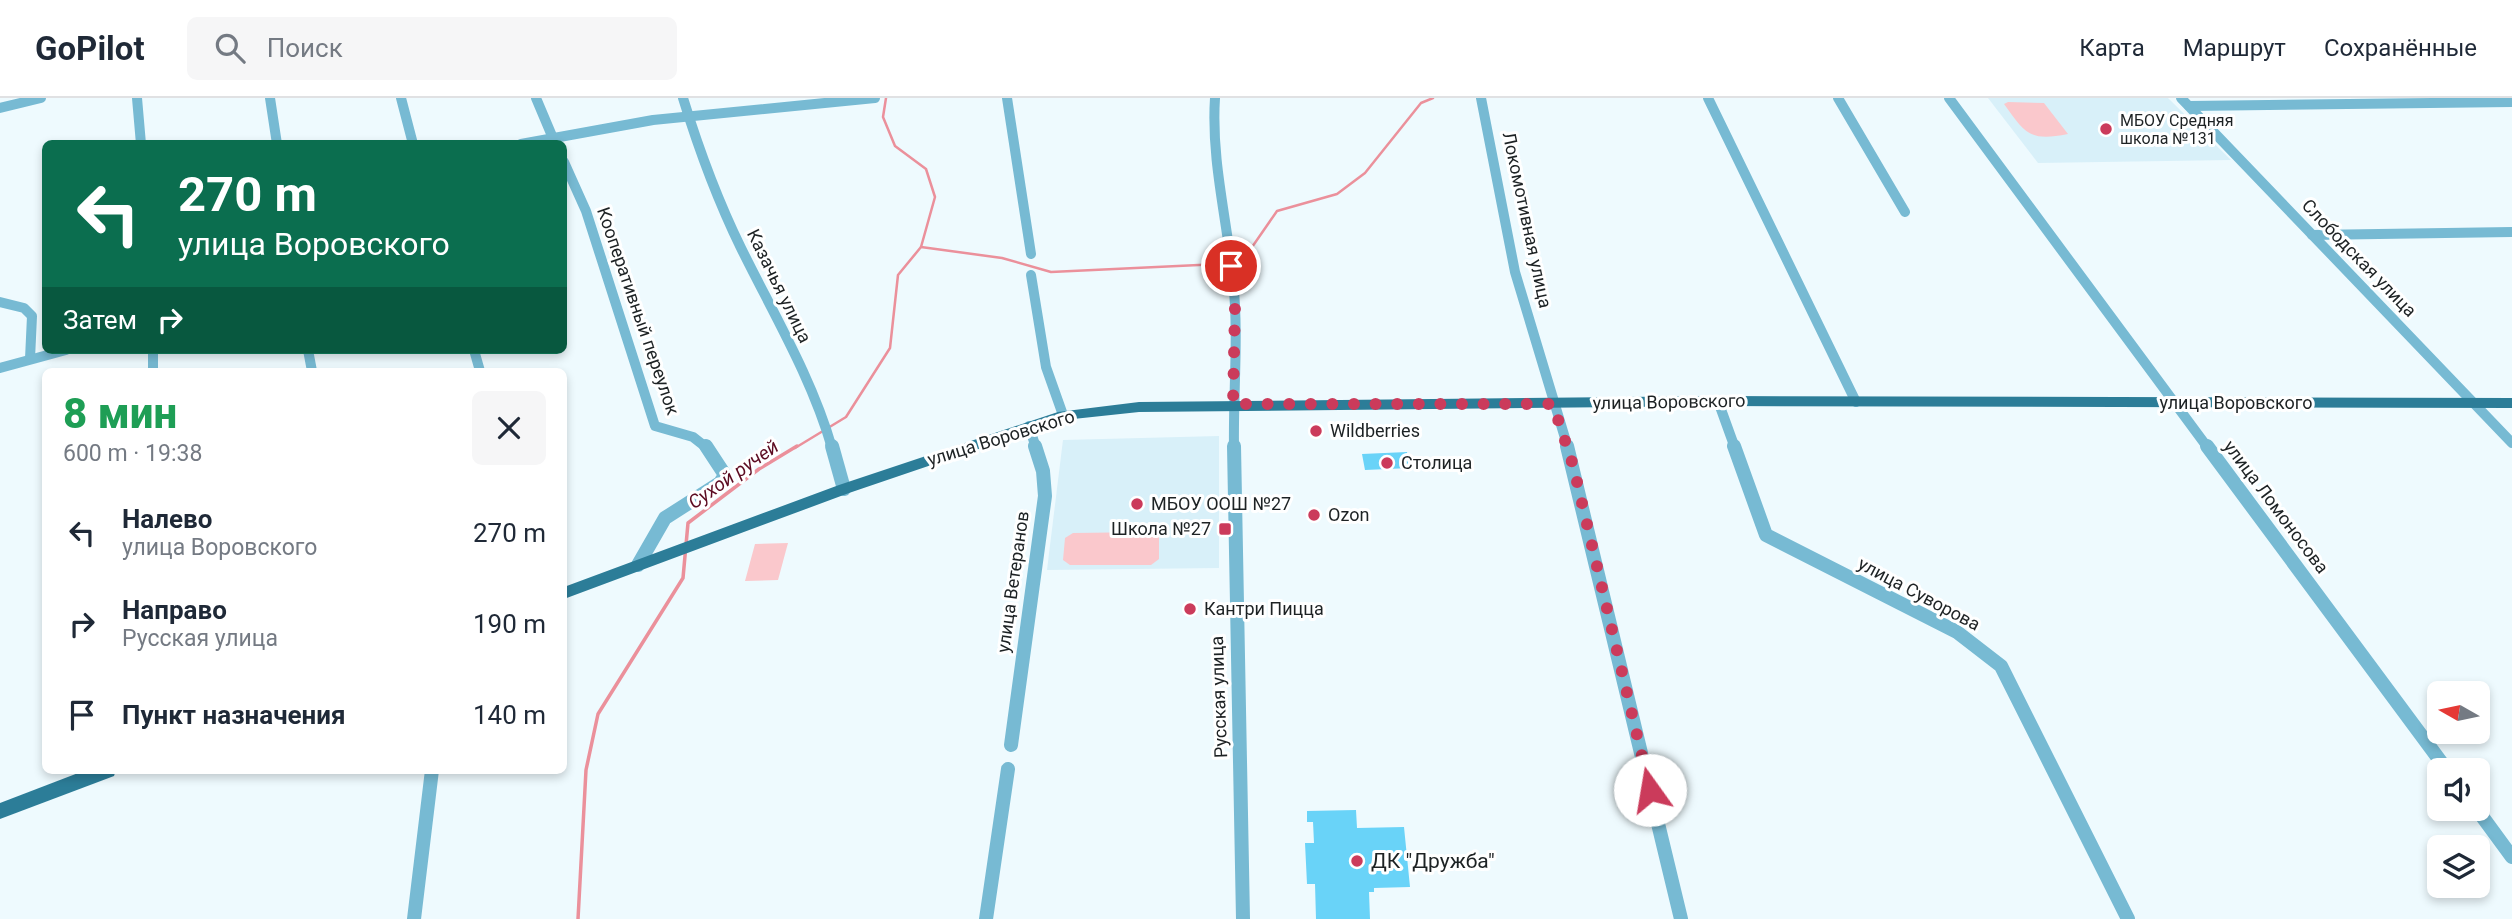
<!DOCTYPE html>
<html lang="ru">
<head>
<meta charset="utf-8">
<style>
	:root { --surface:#fff; --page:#f6f6f7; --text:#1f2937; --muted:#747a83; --line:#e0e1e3 }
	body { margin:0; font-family:Roboto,sans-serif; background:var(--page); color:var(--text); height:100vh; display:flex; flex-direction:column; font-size:26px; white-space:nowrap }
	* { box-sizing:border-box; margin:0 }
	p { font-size:23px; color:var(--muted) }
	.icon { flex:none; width:38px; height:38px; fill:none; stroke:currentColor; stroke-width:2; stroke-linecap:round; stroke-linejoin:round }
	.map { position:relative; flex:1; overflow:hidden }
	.side { position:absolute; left:42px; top:270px; width:525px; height:406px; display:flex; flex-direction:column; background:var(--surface); border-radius:10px; box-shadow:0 4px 10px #0003 }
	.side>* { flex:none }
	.hud { position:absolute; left:42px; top:42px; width:525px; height:214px; border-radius:10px; box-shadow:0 4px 10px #0003; background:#0b6e4f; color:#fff; overflow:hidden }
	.needle { width:46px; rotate:279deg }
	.buttons { position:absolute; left:2427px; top:583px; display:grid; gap:14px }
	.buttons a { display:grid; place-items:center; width:63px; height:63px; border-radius:10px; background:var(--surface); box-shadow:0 4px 10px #0003; font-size:35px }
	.pin { position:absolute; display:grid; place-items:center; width:60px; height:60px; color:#fff; margin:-30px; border:4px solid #fff; border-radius:50%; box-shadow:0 2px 7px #0007 }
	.me { position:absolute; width:77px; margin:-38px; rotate:347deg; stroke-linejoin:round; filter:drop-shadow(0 0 5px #0008) }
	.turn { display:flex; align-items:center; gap:24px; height:147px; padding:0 21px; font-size:32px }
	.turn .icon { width:91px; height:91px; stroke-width:2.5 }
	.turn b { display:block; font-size:49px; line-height:60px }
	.then { display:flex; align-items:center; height:66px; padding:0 21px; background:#0003; gap:14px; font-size:26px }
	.round { display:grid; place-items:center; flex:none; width:74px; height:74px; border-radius:10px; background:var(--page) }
	.overview { display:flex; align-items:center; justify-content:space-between; height:119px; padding:0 21px }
	h1 { font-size:42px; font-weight:800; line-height:52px; color:#1e9e55 }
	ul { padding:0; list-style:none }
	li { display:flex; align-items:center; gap:21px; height:91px; padding:0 21px }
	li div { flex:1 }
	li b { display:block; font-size:26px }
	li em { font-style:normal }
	header { display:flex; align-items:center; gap:42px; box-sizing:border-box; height:98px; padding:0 35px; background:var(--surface); border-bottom:2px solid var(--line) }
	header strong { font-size:33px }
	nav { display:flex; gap:38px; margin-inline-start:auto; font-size:24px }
	.search { width:490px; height:63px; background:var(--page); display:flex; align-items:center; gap:18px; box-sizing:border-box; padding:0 24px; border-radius:10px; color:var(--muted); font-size:26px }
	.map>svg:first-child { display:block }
	.built { fill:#d8f0f9 }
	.green { fill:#fac8cc }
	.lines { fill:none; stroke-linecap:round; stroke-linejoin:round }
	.stream-far1 { stroke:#eb909b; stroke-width:2.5 }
	.stream { stroke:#eb909b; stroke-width:3.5 }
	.building { fill:#69d3f8 }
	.minor-far1 { stroke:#77bad3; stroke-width:10 }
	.minor { stroke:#77bad3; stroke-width:14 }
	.major { fill:#2c7d98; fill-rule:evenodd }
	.route { stroke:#cb3b5b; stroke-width:12; stroke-dasharray:0 21.6 }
	.poi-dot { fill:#cb3b5b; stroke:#fff; stroke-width:2.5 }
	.labels { text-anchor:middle; stroke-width:6; stroke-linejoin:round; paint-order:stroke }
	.far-poi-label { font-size:16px; fill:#1d2224; stroke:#fff; text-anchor:start }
	.street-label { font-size:18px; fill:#1d2224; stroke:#fff }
	.poi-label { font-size:18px; fill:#1d2224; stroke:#fff; text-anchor:start }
	.water-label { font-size:19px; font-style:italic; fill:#5c0b21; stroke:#fff }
	.near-poi-label { font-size:21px; fill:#1d2224; stroke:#fff; text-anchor:start }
</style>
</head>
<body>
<header>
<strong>GoPilot</strong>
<div class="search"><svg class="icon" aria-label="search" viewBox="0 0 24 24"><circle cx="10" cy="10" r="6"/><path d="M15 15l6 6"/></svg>Поиск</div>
<nav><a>Карта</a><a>Маршрут</a><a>Сохранённые</a></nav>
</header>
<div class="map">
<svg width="2512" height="821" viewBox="0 0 2512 821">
	<rect width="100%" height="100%" fill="#eefafe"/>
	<!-- built -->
	<g class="built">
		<path d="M1988 0H2168L2231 62 2038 65Z"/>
		<path d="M1219 338V470L1047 472 1063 342Z"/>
	</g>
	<!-- green -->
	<g class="green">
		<path d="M2008 4 2044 5 2068 36C2029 44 2025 35 2004 6Z"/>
		<path d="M1150 434 1159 438V461L1151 467H1070L1063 462 1065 440 1073 435Z"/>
		<path d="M788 445 778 482 745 483 755 446Z"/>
	</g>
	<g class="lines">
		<!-- stream-far1 -->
		<g class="stream-far1">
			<path d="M921 149 1002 160 1051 174 1241 165 1277 113 1337 96 1365 75 1421 5 1433 0"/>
			<path d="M795 350 846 319 890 250 898 177 921 149 935 99 926 71 895 48 883 19 886 0"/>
		</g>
		<!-- stream -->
		<path class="stream" d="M578 821 586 672 598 616 683 480 688 425 759 371 797 348"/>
	</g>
	<!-- building -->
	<g class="building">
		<path d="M1407 354 1410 370 1365 372 1362 356Z"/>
		<path d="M1356 712 1357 730 1404 729 1410 789 1374 790V794H1369L1370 821H1316L1315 786H1307L1305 745H1314L1313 724H1307V713Z"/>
	</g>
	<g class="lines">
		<!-- minor-far1 -->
		<g class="minor-far1">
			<path d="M137 0 141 46"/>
			<path d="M270 0 277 46"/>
			<path d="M401 0 413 46"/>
			<path d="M536 0 555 45"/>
			<path d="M683 0C699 52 717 101 741 150 773 215 812 280 832 350"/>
			<path d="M1007 0 1031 156"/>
			<path d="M1215 0C1211 62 1227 121 1233 182 1239 238 1233 294 1234 350"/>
			<path d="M1481 0 1515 174 1568 350"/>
			<path d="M1708 0 1856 304"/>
			<path d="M1838 0 1905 114"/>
			<path d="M1949 0 2208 350"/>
			<path d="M2181 0 2512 345"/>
			<path d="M2189 8 2512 4"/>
			<path d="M0 10 41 0"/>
			<path d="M521 46 653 22 875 0"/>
			<path d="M564 64 586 113 655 328 693 339 707 350"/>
			<path d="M2312 137 2512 134"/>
			<path d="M1031 177 1046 269 1063 317"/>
			<path d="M0 204 24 210 32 218 30 261"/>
			<path d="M153 252V273"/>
			<path d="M308 252 312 273"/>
			<path d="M474 252 480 273"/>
			<path d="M0 270 66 252"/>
			<path d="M1718 303 1735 350"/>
			<path d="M1029 328 1036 350"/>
		</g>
		<!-- minor -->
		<g class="minor">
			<path d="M832 348 844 391"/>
			<path d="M1234 348 1243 821"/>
			<path d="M1567 348 1681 821"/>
			<path d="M1734 348 1766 437 1957 534 2001 568 2128 821"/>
			<path d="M2207 348 2447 672"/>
			<path d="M638 467 665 420 720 385 725 377 706 348"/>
			<path d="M1011 647 1045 398 1043 373 1035 348"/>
			<path d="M2476 710 2512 759"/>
			<path d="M414 821 432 672"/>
			<path d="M986 821 1008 671"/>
		</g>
		<!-- major -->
		<g class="major">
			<path d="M1722 298 2512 300V310L1722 308 1139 314 1064 322 849 395 564 501V489L839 387 1058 314 1139 304Z"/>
			<path d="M86 672H116L114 678 0 721V705Z"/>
		</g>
	</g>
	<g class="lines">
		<!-- route -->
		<path class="route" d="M1231 168 1235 208 1233 306H1553L1573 367 1650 692"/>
	</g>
	<!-- markers -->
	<g class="poi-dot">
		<circle cx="2106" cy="31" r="7"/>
		<circle cx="1316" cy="333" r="7"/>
		<circle cx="1387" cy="365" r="7"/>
		<circle cx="1137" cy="406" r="7"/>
		<circle cx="1314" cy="417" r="7"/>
		<rect x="1218" y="424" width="14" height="14" rx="3.5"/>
		<circle cx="1190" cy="511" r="7"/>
		<circle cx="1357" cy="763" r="7"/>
	</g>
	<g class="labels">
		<!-- far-poi labels -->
		<g class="far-poi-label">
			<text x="2120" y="28">МБОУ Средняя<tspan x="2120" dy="18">школа №131</tspan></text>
		</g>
		<!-- street labels -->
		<g class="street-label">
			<text transform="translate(1527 122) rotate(78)" y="6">Локомотивная улица</text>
			<text transform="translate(2359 160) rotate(46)" y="6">Слободская улица</text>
			<text transform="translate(779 188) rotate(64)" y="6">Казачья улица</text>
			<text transform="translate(638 213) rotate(71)" y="6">Кооперативный переулок</text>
			<text transform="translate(1669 304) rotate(-1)" y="6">улица Воровского</text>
			<text x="2236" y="311">улица Воровского</text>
			<text transform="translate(1001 340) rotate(-17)" y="6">улица Воровского</text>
			<text transform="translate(2276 409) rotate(53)" y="6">улица Ломоносова</text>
			<text transform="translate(1013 484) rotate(-82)" y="6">улица Ветеранов</text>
			<text transform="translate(1919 496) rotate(28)" y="6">улица Суворова</text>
			<text transform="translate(1219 599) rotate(-92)" y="6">Русская улица</text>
		</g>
		<!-- poi labels -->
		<g class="poi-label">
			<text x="1330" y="339">Wildberries</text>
			<text x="1401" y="371">Столица</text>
			<text x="1151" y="412">МБОУ ООШ №27</text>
			<text x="1328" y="423">Ozon</text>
			<text x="1211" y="437" text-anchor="end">Школа №27</text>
			<text x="1204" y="517">Кантри Пицца</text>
		</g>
		<!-- water labels -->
		<g class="water-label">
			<text transform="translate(733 376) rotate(-35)" y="7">Сухой ручей</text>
		</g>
		<!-- near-poi labels -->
		<g class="near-poi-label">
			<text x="1371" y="770">ДК "Дружба"</text>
		</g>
	</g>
</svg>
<div class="buttons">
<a><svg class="needle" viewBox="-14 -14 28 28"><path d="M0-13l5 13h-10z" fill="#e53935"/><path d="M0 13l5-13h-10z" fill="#747a83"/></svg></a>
<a><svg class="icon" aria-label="sound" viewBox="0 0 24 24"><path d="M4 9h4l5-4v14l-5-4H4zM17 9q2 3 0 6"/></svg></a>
<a><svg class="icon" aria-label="layers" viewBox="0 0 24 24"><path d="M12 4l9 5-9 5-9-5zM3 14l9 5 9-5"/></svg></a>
</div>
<div class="pin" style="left:1231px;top:168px;background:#d93025"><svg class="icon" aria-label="arrive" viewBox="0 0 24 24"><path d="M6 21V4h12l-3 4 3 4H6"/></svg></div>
<svg class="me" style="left:1650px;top:692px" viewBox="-20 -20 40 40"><circle r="19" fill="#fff"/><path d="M0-13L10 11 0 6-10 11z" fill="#cb3b5b"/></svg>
<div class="hud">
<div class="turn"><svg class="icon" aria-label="left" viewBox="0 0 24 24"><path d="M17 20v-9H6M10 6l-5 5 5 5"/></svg><div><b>270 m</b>улица Воровского</div></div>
<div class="then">Затем<svg class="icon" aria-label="right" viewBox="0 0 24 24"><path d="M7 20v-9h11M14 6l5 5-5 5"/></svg></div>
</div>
<section class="side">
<div class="overview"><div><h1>8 мин</h1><p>600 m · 19:38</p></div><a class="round"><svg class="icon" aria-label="close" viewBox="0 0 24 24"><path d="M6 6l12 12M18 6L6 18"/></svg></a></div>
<ul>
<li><svg class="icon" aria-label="left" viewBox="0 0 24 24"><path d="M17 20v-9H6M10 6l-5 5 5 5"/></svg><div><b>Налево</b><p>улица Воровского</p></div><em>270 m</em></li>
<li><svg class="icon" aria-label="right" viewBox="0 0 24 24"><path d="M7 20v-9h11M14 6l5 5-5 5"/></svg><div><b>Направо</b><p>Русская улица</p></div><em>190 m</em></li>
<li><svg class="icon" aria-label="arrive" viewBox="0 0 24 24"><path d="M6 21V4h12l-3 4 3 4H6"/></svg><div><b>Пункт назначения</b></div><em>140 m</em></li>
</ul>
</section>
</div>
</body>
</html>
